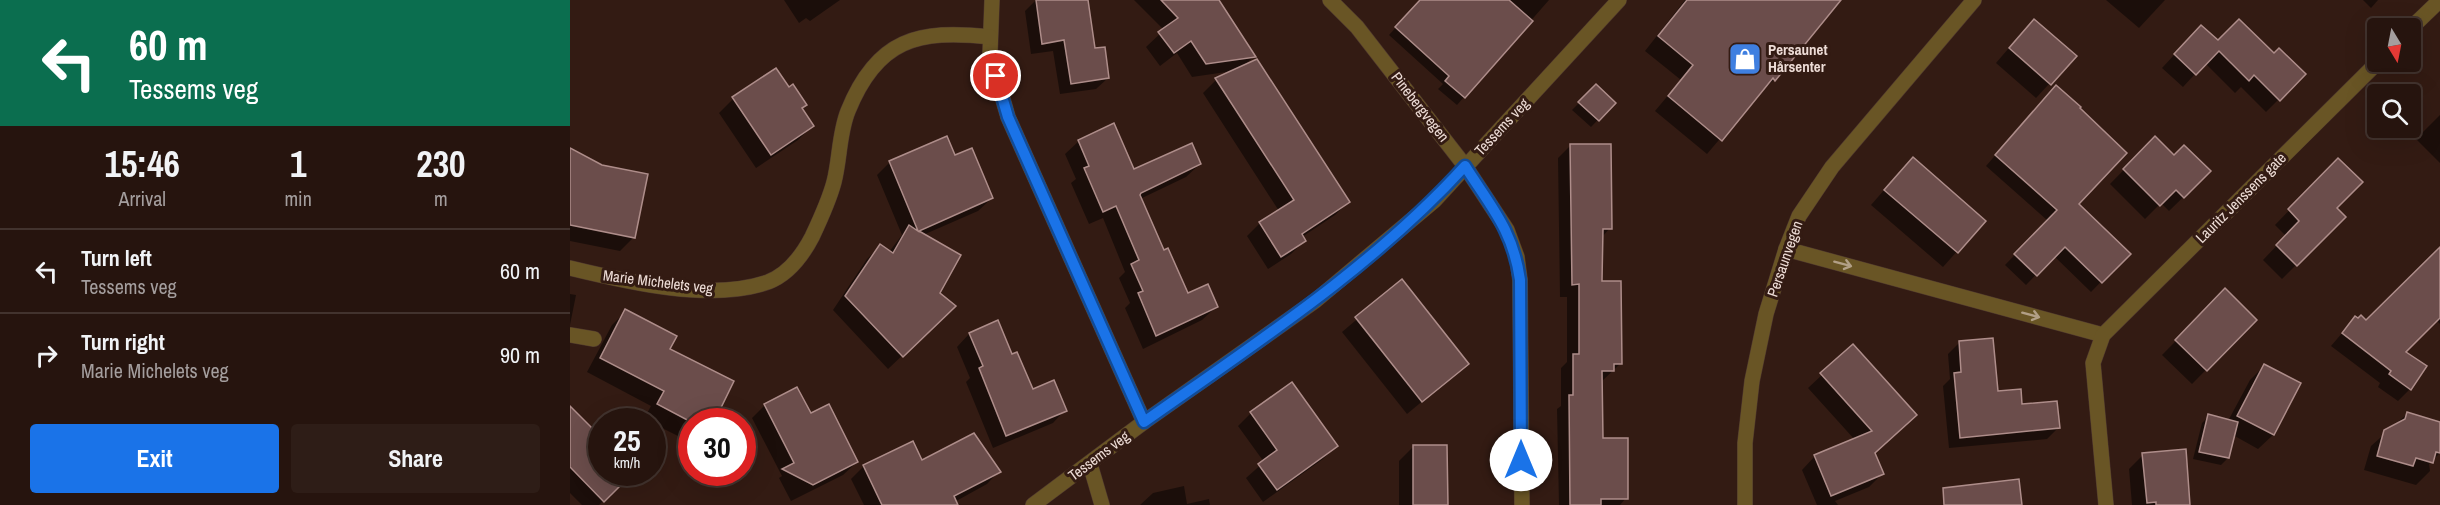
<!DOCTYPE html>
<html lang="en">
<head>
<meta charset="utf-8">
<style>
	:root { --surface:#26140e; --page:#2e1d17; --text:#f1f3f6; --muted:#a49e9e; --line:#42332e; --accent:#1a73e8 }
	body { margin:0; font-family:"Archivo Narrow",sans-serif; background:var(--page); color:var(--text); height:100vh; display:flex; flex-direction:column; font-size:22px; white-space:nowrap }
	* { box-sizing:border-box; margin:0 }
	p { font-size:20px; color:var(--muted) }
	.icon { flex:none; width:33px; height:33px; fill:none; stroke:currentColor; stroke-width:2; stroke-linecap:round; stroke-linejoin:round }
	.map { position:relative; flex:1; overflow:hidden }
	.side { display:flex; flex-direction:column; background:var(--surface); width:570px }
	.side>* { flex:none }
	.guide { background:#0b6e4f; color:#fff; overflow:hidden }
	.needle { width:39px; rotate:170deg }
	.tools { position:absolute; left:1797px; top:18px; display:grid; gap:12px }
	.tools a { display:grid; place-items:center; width:54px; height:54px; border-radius:6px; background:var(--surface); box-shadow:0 6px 24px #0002,0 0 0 2px var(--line); font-size:30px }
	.speed { position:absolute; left:18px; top:408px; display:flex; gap:12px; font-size:30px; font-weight:700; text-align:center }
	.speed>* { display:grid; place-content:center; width:78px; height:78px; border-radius:50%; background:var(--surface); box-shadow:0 6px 24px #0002,0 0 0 2px var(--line); line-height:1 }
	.speed small { font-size:15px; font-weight:400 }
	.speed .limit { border:9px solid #d22; background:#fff; color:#111 }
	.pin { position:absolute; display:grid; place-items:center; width:51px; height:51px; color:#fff; margin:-26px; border:3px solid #fff; border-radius:50%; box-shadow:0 2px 6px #0007 }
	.me { position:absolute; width:66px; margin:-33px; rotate:0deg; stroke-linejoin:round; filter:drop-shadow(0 0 4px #0008) }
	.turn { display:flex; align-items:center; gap:21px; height:126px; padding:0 30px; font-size:27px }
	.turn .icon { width:78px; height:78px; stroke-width:2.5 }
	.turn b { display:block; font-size:42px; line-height:51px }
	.eta { display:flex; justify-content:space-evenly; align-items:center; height:102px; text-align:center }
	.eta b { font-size:36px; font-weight:800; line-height:42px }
	.primary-button { display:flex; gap:12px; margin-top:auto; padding:12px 30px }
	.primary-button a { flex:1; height:69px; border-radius:6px; background:var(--accent); color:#fff; font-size:24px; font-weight:800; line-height:69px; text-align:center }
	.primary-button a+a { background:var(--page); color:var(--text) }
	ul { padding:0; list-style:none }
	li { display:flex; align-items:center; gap:18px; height:84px; padding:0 30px; border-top:2px solid var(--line) }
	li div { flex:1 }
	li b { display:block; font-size:22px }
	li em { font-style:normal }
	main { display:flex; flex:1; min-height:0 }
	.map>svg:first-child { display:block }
	.shadow { fill:#0007 }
	.building { fill:#6b4d4b; stroke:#ae8d8a; stroke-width:1.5 }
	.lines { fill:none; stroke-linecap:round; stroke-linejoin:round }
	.minor-casing { stroke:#4d362e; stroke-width:16 }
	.minor { stroke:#695525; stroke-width:15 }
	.oneway { stroke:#b29f86 }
	.route-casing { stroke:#114b97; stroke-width:15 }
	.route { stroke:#1a73e8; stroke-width:10 }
	.labels { text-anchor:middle; stroke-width:6; stroke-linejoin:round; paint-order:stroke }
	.poi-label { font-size:15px; font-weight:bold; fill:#eddcd6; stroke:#331b13; text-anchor:start }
	.street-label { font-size:15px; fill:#eddcd6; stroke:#331b13 }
</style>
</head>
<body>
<main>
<section class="side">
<div class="guide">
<div class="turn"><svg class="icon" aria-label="left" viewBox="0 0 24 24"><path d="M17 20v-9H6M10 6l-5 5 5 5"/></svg><div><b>60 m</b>Tessems veg</div></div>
</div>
<div class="eta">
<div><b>15:46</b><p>Arrival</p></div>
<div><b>1</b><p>min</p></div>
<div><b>230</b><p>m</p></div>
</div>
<ul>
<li><svg class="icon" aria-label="left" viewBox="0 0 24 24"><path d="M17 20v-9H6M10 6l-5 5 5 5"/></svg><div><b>Turn left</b><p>Tessems veg</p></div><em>60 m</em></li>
<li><svg class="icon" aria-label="right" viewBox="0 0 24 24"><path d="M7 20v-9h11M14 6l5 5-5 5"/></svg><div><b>Turn right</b><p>Marie Michelets veg</p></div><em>90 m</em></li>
</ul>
<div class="primary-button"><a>Exit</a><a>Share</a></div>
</section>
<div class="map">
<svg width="1870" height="505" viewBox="0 0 1870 505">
	<rect width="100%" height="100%" fill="#331b13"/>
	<!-- shadow -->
	<g class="shadow">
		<path d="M214 0H270L240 21 236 18 229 23Z"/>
		<path d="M466 0H517L524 50 538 78 526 89 490 94 483 51 461 54 455 11Z"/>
		<path d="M564 0H648L684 56 673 67 778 202 765 215 732 237 734 241 721 254 698 269 677 236 690 223 709 211 633 93 646 80 663 71 622 77 607 53 590 66 576 47 594 30Z"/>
		<path d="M851 0H979L887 105 868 89 873 84 819 35Z"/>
		<path d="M1115 0H1269L1204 80 1189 93 1137 154 1085 111 1111 80 1075 51Z"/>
		<path d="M1536 0H1595L1569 28Z"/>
		<path d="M1793 0H1808L1801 8Z"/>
		<path d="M1450 35 1505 56 1466 98 1426 63Z"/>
		<path d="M1618 40 1648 42 1704 55 1734 74 1696 112 1671 87 1665 93 1635 63 1613 87 1592 68Z"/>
		<path d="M1026 86 1044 103 1021 127 1002 110Z"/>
		<path d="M218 89 235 105 231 109 242 126 228 140 186 168 149 113 163 99Z"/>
		<path d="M1476 97 1507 204 1558 254 1521 292 1484 256 1456 285 1435 265 1478 221 1416 166Z"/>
		<path d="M1870 115V163L1846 139Z"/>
		<path d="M1585 138 1604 157 1639 172 1599 211 1591 203 1575 219 1540 184Z"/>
		<path d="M509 141 563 171 630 164 616 177 570 199 593 252 617 295 646 307 632 320 573 349 555 308 560 303 549 278 555 272 533 218 519 224 501 183 506 179 495 154Z"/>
		<path d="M1001 145 1040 228 1032 237 1031 282 1051 363 1031 382 1032 440 1056 498 1050 505H989L987 409 991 406V368L997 362V297H990L988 158Z"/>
		<path d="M0 149 64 237 50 251 0 241Z"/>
		<path d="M384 157 422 198 408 211 353 235 368 293 371 319 318 369 263 310 297 259 310 246 319 252 332 235 307 175 320 162Z"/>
		<path d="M1768 160 1765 208 1774 217 1712 279 1693 260 1716 236 1705 225Z"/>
		<path d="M1329 173 1414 221 1373 267 1301 205Z"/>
		<path d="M1870 257V324L1866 320 1834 352 1840 389 1828 401 1808 387 1810 383 1761 346 1785 318 1796 322Z"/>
		<path d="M831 282 897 364 837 414 772 332Z"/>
		<path d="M1655 291 1685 320 1622 384 1592 355Z"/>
		<path d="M0 294 6 295 0 325Z"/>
		<path d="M56 311 98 349 122 422V443L74 419 81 406 17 372 42 325Z"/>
		<path d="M427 322 441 356 462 391 495 410 483 423 423 448 396 382 400 378 387 347 399 334Z"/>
		<path d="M1389 343 1426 392 1488 428 1477 439 1379 448 1373 386 1380 379 1378 354Z"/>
		<path d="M1283 346 1345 415 1304 453 1312 474 1299 487 1265 501 1268 505H1247L1232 470 1245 456 1285 440 1238 388Z"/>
		<path d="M1694 366 1729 384 1703 435 1688 449 1663 435 1658 458 1651 465 1623 459 1632 423 1639 416 1658 421 1680 380Z"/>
		<path d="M195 405 240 415 287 462 273 475 221 501 209 478 212 476 182 418Z"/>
		<path d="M681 413 766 446 753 459 693 502 676 478 694 462 668 426Z"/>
		<path d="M0 414 32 472H62L29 505H12L0 493Z"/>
		<path d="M1837 414 1870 423V453L1859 464 1860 471 1846 485 1794 470 1801 446Z"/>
		<path d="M843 447 876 505H829V461Z"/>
		<path d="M1573 455 1618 505H1562L1559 469Z"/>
		<path d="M351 462 429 471 417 484 379 505H294L281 479 294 466Z"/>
		<path d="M614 486 617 504 639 499 640 505H570L583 493Z"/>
	</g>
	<!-- building -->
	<g class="building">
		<path d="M466 0H518L525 48 535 47 539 78 501 84 494 40 472 44Z"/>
		<path d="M591 0H649L686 57 636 64 621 41 604 53 588 32 608 18Z"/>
		<path d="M850 0H939L963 21 895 98 875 81 879 76 825 27Z"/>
		<path d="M1117 0H1271L1205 81 1203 78 1152 141 1098 96 1123 65 1088 36Z"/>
		<path d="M1464 19 1507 56 1481 85 1439 48Z"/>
		<path d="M1669 19 1704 53 1709 48 1736 74 1710 101 1684 75 1679 81 1649 51 1626 75 1604 54 1631 25 1648 40Z"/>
		<path d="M687 59 780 202 732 234 736 241 711 257 689 222 724 200 645 78Z"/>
		<path d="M206 68 219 87 223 84 237 105 232 108 244 126 201 155 162 97Z"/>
		<path d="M1026 84 1046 103 1029 121 1008 102Z"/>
		<path d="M1486 85 1511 107 1510 108 1557 153 1509 204 1561 254 1532 283 1495 247 1467 276 1444 254 1487 210 1425 155Z"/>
		<path d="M544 123 564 169 622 143 631 164 571 193 570 195 594 250 598 248 618 293 638 284 648 307 586 336 568 293 573 291 561 264 569 260 546 206 533 212 514 168 519 166 508 140Z"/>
		<path d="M377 136 385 155 402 148 423 198 349 231 391 255 370 293 386 306 333 357 275 296 310 244 323 253 339 225 348 231 319 161Z"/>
		<path d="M1585 136 1604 155 1614 145 1641 171 1614 198 1606 190 1590 206 1553 169Z"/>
		<path d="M1000 144H1041L1042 229H1033L1032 281H1051L1052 364H1044V371H1032L1033 438H1058V499H1031V505H1000L999 395H1003V354H1009V284L1002 285Z"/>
		<path d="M0 148 32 165 78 174 65 238 0 225Z"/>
		<path d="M1343 157 1416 221 1388 253 1314 190Z"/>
		<path d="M1768 158 1793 182 1767 208 1776 217 1727 266 1706 245 1729 221 1718 209Z"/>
		<path d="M1870 247V318L1836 352 1857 366 1841 390 1819 374 1821 371 1772 333 1785 316 1788 318 1791 315 1796 320Z"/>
		<path d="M832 279 899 364 852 402 785 317Z"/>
		<path d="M1655 288 1687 320 1637 371 1605 340Z"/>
		<path d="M55 309 107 336 100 349 164 381 144 422H121L87 404 94 391 30 358Z"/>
		<path d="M428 320 442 354 447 352 463 389 484 380 497 411 436 436 409 368 413 366 399 333Z"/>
		<path d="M1423 338 1428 391 1451 389 1452 404 1487 401 1490 428 1390 438 1384 373 1391 372 1389 341Z"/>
		<path d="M1283 344 1347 415 1305 453 1314 474 1261 496 1244 455 1302 431 1250 373Z"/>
		<path d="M1694 364 1731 383 1704 435 1667 416Z"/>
		<path d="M722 382 768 446 707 490 688 464 707 450 680 412Z"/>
		<path d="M227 387 241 413 259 404 288 462 243 485 212 469 224 463 194 404Z"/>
		<path d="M0 406 32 438V472H64L34 502 0 467Z"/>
		<path d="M1837 412 1870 422V453L1866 452 1863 463 1846 458 1843 466 1807 456 1814 430 1835 419Z"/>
		<path d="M1638 414 1668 422 1659 458 1629 452Z"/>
		<path d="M404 433 431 472 384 496 388 505H312L293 465 343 441 352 460Z"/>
		<path d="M843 445H877L878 505H843Z"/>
		<path d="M1616 449 1620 505H1586V502L1577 503 1572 453Z"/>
		<path d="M1449 479 1452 505H1374L1373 488Z"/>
	</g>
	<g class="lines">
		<!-- minor casing -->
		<g class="minor-casing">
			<g id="minor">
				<path d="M422 0 420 54 438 117 574 422"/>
				<path d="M760 0 787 27 895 166 937 230 947 257 950 280 952 505"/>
				<path d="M1840 29 1870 0"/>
				<path d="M1216 249 1533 335"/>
				<path d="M0 268C58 282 140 302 198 282 219 274 232 256 242 237 250 220 259 201 264 182 270 159 269 133 278 111 307 39 348 29 420 37"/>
				<path d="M0 335 24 339"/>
				<path d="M520 464 532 505"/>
				<path d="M463 505 574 422 745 301 864 201 1049 0"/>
				<path d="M1175 505V443L1182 381 1196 314 1216 249 1229 216 1262 167 1404 0"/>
				<path d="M1536 505 1523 363 1533 335 1808 62"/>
			</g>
		</g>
		<!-- minor -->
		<use href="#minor" class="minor"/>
	</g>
	<!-- one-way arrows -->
	<defs><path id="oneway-shaft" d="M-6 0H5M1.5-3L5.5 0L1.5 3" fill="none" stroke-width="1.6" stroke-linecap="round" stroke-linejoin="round" transform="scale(1.5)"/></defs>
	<g class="oneway">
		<use href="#oneway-shaft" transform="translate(1273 264) rotate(15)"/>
		<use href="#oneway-shaft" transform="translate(1461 315) rotate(15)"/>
	</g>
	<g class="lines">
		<!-- route casing -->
		<g class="route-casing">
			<path id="route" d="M426 76 438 117 574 422C686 343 803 267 895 166 921 207 943 230 950 280L951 460"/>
		</g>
		<!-- route -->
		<use href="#route" class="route"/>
	</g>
	<!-- icons -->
	<defs>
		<g id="shop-square" transform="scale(1.725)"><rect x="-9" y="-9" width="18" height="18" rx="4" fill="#3f7fe0" stroke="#331b13"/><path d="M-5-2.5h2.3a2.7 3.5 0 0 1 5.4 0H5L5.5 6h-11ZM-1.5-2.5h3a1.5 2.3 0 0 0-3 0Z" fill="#fff"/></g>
	</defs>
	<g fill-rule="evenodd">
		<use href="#shop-square" x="1175" y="59"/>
	</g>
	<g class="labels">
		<!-- poi labels -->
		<g class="poi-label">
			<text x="1198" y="55">Persaunet<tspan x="1198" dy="17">Hårsenter</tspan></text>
		</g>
		<!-- street labels -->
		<g class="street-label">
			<text transform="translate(850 107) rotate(52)" y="5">Pinebergvegen</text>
			<text transform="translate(932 127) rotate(-47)" y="5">Tessems veg</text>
			<text transform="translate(1671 198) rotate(-45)" y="5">Lauritz Jenssens gate</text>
			<text transform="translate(1215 259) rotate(-71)" y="5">Persaunvegen</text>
			<text transform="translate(88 282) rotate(7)" y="5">Marie Michelets veg</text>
			<text transform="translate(529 456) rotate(-37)" y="5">Tessems veg</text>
		</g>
	</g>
</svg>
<div class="tools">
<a><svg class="needle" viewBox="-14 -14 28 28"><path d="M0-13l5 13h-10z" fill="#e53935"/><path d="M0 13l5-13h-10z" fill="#a49e9e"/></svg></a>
<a><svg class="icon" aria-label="search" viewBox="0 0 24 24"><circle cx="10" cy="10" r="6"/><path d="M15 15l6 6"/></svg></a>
</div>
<div class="speed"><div>25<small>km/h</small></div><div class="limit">30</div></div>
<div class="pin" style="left:426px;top:76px;background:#d93025"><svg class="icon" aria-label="arrive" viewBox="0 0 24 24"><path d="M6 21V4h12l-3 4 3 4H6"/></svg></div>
<svg class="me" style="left:951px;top:460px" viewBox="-20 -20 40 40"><circle r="19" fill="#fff"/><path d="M0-13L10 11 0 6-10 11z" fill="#1a73e8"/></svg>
</div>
</main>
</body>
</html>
